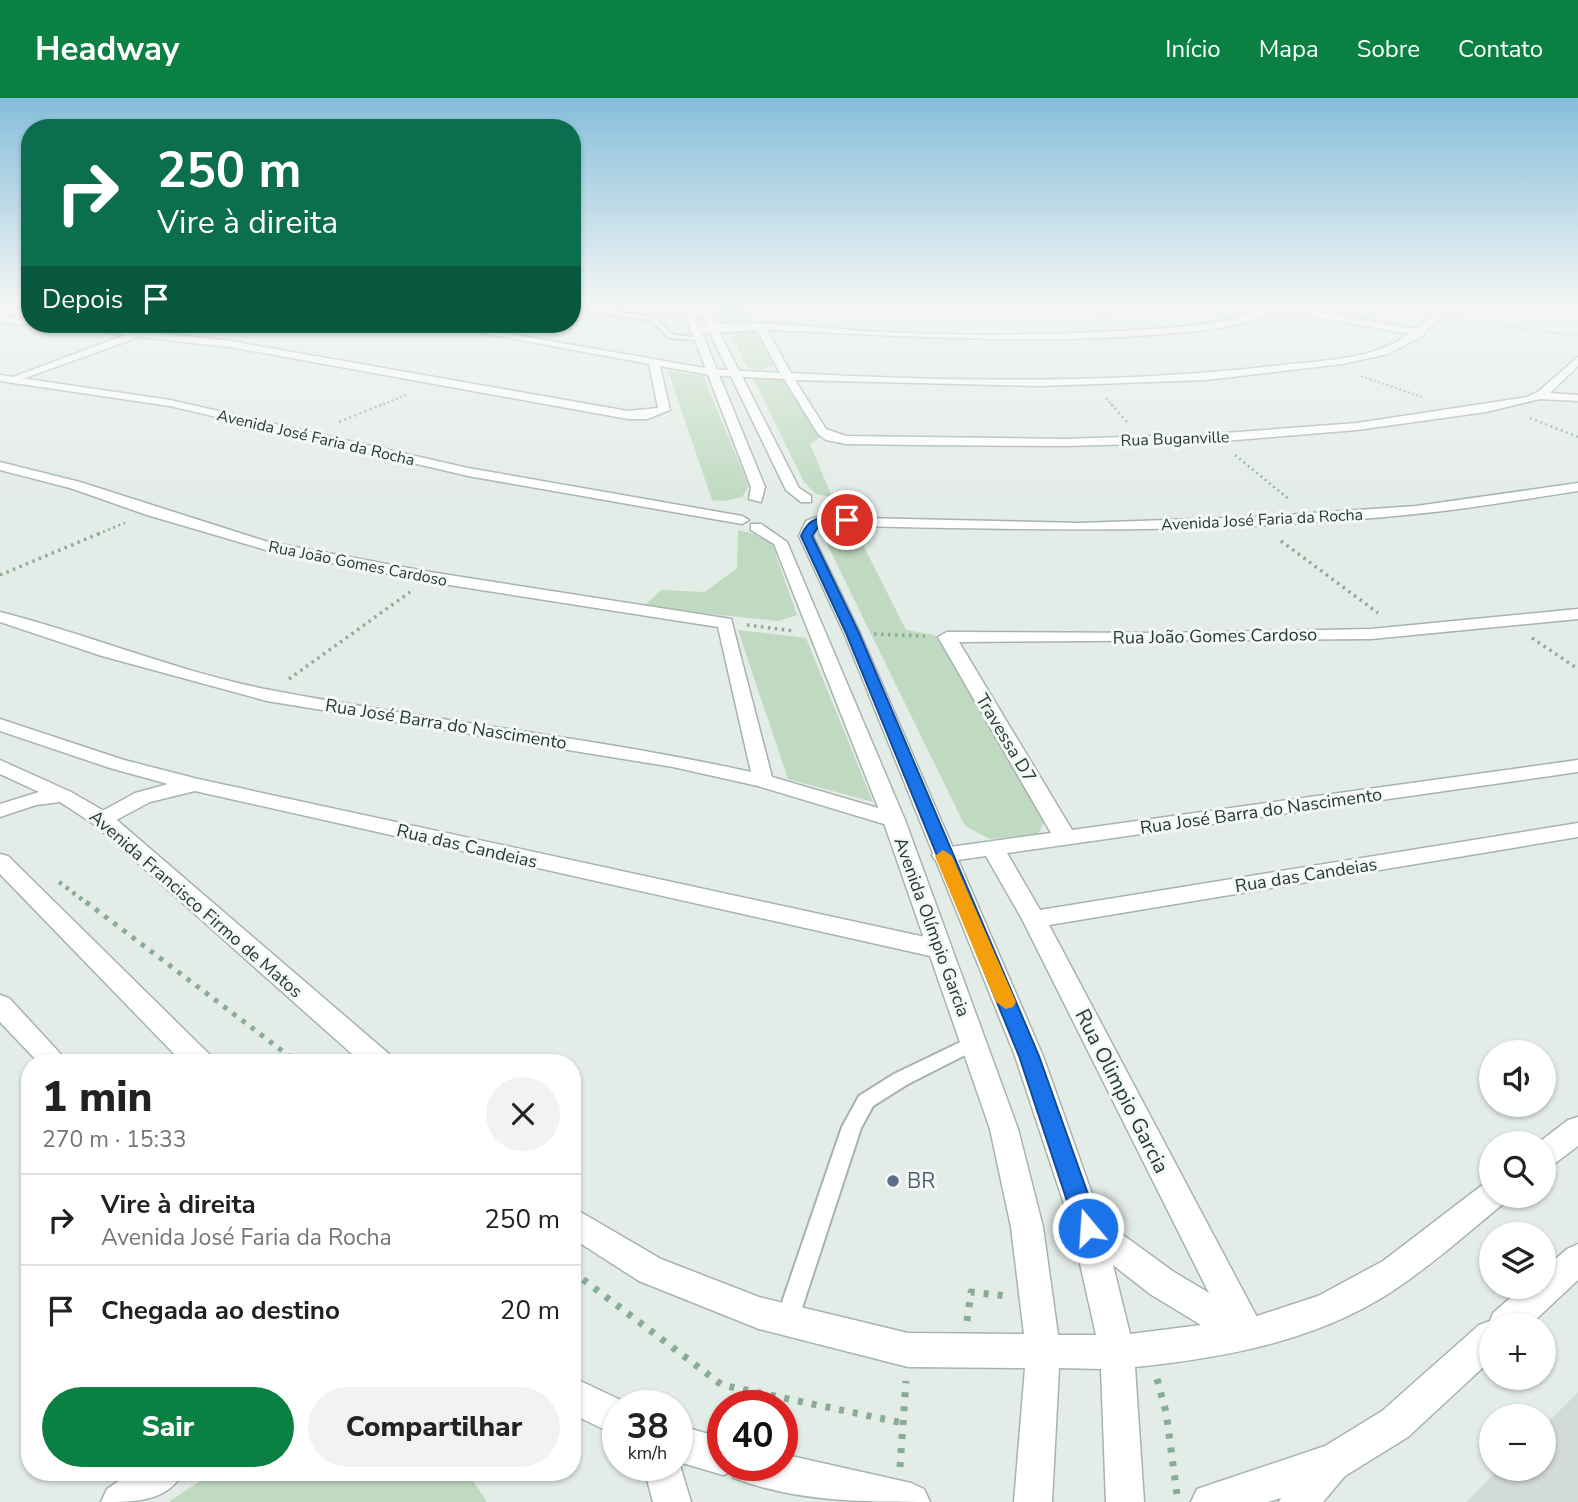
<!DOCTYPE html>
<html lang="pt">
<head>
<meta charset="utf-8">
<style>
	:root { --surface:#fff; --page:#f2f2f2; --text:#222; --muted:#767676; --line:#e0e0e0; --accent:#0b8043 }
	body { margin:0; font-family:"Nunito Sans",sans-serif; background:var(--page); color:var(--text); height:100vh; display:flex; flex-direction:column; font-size:26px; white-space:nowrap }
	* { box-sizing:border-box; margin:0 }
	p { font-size:23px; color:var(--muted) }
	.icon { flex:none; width:38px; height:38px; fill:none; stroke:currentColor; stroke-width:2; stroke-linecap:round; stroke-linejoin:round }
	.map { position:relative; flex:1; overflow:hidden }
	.details { position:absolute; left:21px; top:956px; width:560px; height:427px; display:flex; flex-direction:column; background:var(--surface); border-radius:28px; box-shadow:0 2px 5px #0004 }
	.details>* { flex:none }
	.hud { position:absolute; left:21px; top:21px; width:560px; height:214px; border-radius:28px; box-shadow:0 2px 5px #0004; background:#0b6e4f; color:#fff; overflow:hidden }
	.buttons { position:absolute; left:1479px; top:942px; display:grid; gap:14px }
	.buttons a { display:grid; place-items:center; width:77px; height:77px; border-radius:50%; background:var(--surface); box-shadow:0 2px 5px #0004; font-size:35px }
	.speed { position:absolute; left:602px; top:1292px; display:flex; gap:14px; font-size:35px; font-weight:700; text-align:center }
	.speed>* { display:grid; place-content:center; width:91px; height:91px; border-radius:50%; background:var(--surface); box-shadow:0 2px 5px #0004; line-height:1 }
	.speed small { font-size:18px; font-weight:400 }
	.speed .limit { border:10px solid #d22; background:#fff; color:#111 }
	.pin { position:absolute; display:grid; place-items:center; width:60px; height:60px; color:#fff; margin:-30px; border:4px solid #fff; border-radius:50%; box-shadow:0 2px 7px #0007 }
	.me { position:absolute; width:77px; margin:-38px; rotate:342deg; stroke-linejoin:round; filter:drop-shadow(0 0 5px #0008) }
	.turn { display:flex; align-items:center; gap:24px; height:147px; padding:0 21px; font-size:32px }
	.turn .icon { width:91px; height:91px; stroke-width:2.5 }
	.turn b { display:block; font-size:49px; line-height:60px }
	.then { display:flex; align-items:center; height:66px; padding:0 21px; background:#0003; gap:14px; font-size:26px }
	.round { display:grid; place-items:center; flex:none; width:74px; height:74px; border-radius:37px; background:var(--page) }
	.head { display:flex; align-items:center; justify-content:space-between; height:119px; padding:0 21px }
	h1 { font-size:42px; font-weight:800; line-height:52px }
	.primary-button { display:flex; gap:14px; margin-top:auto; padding:14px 21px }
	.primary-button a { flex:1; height:80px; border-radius:42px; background:var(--accent); color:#fff; font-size:28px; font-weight:800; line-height:80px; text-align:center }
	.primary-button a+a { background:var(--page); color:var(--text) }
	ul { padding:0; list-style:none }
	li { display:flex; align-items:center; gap:21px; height:91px; padding:0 21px; border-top:2px solid var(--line) }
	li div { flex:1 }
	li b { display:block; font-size:26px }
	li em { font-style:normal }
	header { display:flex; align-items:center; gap:42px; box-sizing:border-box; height:98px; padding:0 35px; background:var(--accent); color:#fff }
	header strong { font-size:33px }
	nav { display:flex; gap:38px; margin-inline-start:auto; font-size:24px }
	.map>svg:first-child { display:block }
	.built { fill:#d2dbd5 }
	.green { fill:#bfdac1 }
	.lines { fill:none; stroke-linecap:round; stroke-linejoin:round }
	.service-casing { stroke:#a7b3ad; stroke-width:4 }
	.pedestrian-casing { stroke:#a7b3ad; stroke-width:3 }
	.minor-casing { stroke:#a7b3ad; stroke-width:3 }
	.tertiary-casing { stroke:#a7b3ad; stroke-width:3 }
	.path-far5 { stroke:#88ac99; stroke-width:2; stroke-dasharray:2 2.5; stroke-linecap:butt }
	.path-far4 { stroke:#88ac99; stroke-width:2.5; stroke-dasharray:2 3.5; stroke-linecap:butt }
	.path-far3 { stroke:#88ac99; stroke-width:3.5; stroke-dasharray:2.5 4.5; stroke-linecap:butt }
	.path-far2 { stroke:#88ac99; stroke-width:4.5; stroke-dasharray:3.5 5; stroke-linecap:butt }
	.path-far1 { stroke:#88ac99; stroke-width:5; stroke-dasharray:4.5 7; stroke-linecap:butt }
	.path { stroke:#88ac99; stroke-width:7; stroke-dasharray:5 9; stroke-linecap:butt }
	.service { fill:#fff; fill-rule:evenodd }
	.pedestrian { fill:#fff; fill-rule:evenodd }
	.minor { fill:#fff; fill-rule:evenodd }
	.tertiary { fill:#fff; fill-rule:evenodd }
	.route { fill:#1a73e8; stroke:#114b97; stroke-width:2 }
	.slow { fill:#f59e0b }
	.service-dot { fill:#5c6f8a; stroke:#f4f9f5; stroke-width:2.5 }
	.labels { text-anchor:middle; stroke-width:6; stroke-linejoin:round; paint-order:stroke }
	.far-street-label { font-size:16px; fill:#253b31; stroke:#f4f9f5 }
	.street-label { font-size:18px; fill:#253b31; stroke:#f4f9f5 }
	.near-street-label { font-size:21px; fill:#253b31; stroke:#f4f9f5 }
	.near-service-label { font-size:21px; fill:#4e5e75; stroke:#f4f9f5; text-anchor:start }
</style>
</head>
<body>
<header>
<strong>Headway</strong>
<nav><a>Início</a><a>Mapa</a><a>Sobre</a><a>Contato</a></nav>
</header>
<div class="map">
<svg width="1578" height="1404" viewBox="0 0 1578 1404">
	<rect width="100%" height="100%" fill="#e4ece7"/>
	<!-- built -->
	<path class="built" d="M1578 1294V1404H1466L1500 1370H1544V1328Z"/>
	<!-- green -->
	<g class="green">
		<path d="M716 206H739L775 267 761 272 747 269Z"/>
		<path d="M668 273 703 278 749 388 742 399 724 403 712 402Z"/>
		<path d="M766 278 783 280 820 340 810 346 832 399 816 396 804 384 753 280Z"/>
		<path d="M854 429 906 532 935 537 1046 720 1038 736 990 741 965 728 827 446 834 433Z"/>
		<path d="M738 432 754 436 772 446 797 517 778 523 643 509 661 492 705 494 737 470Z"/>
		<path d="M738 532 806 540 873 704 788 681Z"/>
		<path d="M213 1374H467L487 1404H169Z"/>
	</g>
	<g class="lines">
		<!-- service casing -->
		<g class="service-casing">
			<g id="service">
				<path d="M572 206 656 220 673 237 701 240 698 242 669 240 652 223 572 210Z"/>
				<path d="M973 938 979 940 982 945 979 950 908 986 873 1008 861 1030 798 1222 795 1230 787 1233 779 1230 776 1222 842 1029 859 998 894 976Z"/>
			</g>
		</g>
		<!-- pedestrian casing -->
		<g class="pedestrian-casing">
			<path id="pedestrian" d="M637 206H681L683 212 678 215Z"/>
		</g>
		<!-- minor casing -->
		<g class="minor-casing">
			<g id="minor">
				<path d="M618 206 704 212 709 215 674 218Z"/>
				<path d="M1275 206 1415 231 1435 216 1434 206H1443L1445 217 1425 233 1424 237 1388 256 1342 266 1206 282 1040 288 795 282 826 331 846 338 1065 341 1212 336 1357 325 1527 299 1539 293 1578 259V268L1550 295 1578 297V303L1540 301 1486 314 1357 332 1212 344 1065 348 919 347 846 346 826 342 818 336 784 281 710 277 660 268 670 312 647 321H628L230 249 139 239 14 284 5 282 125 237 43 226H72L230 243 628 313 658 310 649 266 434 226H454L710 271 780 275 757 232 695 236 690 233C715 216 830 231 864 233 954 238 1045 238 1135 232 1182 229 1232 227 1275 206ZM1278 212 1409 236C1374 262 1324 262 1282 267 1119 286 954 284 791 275L767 232C891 237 1014 246 1138 238 1185 234 1236 233 1278 212Z"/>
				<path d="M0 218 30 221V226H33L30 227 0 224Z"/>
				<path d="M0 364 80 384 268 444 430 474 731 521 772 679 902 717 905 722 894 729 758 688 673 669 267 603 102 558 0 524V514C91 537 178 574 270 592 430 623 592 639 751 674L718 529 430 484 266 452 147 417 70 390 0 372Z"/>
				<path d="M1578 511V521L1371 541 959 544 1072 732 1578 662V674L1007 755 1040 812 1578 725V739L1049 827 1259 1223 1264 1235 1259 1247 1247 1251 1235 1247 1022 821 986 758 943 764 935 762 932 757 935 752 943 750 1051 735 938 539 947 534 1159 535 1371 531Z"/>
				<path d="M0 621 124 662 198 681 939 842 948 845 951 851 948 857 939 860 195 693 150 704 103 729 92 722 95 717 135 695 168 686 110 670 0 633Z"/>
				<path d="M0 897 9 900 68 964H38L0 924Z"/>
				<path d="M132 1374H183C168 1404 134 1404 101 1404L107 1391Z"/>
			</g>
		</g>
		<!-- tertiary casing -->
		<g class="tertiary-casing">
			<g id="tertiary">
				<path d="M681 206H690L765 389 761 404 749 401 751 389Z"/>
				<path d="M696 206H705L799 390 811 398V404H801L786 392Z"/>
				<path d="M0 277 170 302 468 370 742 418 749 422 742 426 468 378 170 308 0 283Z"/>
				<path d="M1578 385V393C1524 401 1470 411 1415 416 1217 437 1017 432 818 427L813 438 860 535 1043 958 1101 1121 1174 1174 1251 1220 1318 1198 1383 1163 1481 1088 1491 1084V1097H1507L1503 1106C1471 1132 1440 1160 1407 1183 1328 1241 1230 1259 1135 1269L1144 1404H1106L1101 1271 1059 1270 1052 1404H1014L1025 1270 908 1269 759 1231 639 1183 572 1140V1109L661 1161 759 1199 908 1235 1024 1236 1011 1129 990 1031 883 722 774 446 751 432V426H761L787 444 905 722 1018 1031 1043 1129 1058 1237H1096L1072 1130 1015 958 844 535 799 438 806 423 817 419 1079 425 1256 419 1416 408ZM1113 1167 1150 1196 1201 1227 1130 1236Z"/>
				<path d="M0 662 71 694 111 717 389 956 393 964H361L95 727 60 704 36 707 0 719V706L39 694 0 676Z"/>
				<path d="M0 756 8 758 209 956 213 964H182L0 776Z"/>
				<path d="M1578 1019V1048L1554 1066 1544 1069V1045H1538L1568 1022Z"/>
				<path d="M1578 1146V1182L1530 1227H1491V1262L1408 1339 1345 1378 1323 1404H1279L1281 1400 1268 1404H1191L1197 1391 1325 1348 1382 1313 1479 1227 1490 1223 1493 1215 1524 1188H1544V1171L1567 1151Z"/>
				<path d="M572 1279 631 1307H618V1338L572 1316Z"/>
				<path d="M677 1327 723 1340V1367H782V1356L911 1385 924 1391 930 1404C863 1404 797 1404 734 1380L731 1374 723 1377 679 1364 691 1404H653L643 1367H677Z"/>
			</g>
		</g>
		<!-- path-far5 -->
		<g class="path-far5">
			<path d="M1090 206 1106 218"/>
			<path d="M1455 222 1578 238"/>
			<path d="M1361 278 1422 299"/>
			<path d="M1106 300 1113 308"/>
			<path d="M379 308 406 297"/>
		</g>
		<!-- path-far4 -->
		<g class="path-far4">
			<path d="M1111 306 1128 325"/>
			<path d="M1530 320 1578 339"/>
			<path d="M339 324 383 306"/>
			<path d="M1235 357 1290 402"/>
			<path d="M98 436 125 425"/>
		</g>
		<!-- path-far3 -->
		<g class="path-far3">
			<path d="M1281 443 1378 515"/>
			<path d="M0 477 103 434"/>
			<path d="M747 527 794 533"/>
			<path d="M874 536 925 538"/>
			<path d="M1532 540 1578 571"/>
			<path d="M289 581 410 494"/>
		</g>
		<!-- path-far2 -->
		<path class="path-far2" d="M59 784 88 806"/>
		<!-- path-far1 -->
		<path class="path-far1" d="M86 804 297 964"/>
		<!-- path -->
		<g class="path">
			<path d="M572 1173 722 1287 903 1325"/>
			<path d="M967 1223 971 1194 1006 1198"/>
			<path d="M1157 1281 1166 1314 1177 1396"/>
			<path d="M900 1369 906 1283"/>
		</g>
		<!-- service -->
		<use href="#service" class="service"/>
		<!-- pedestrian -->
		<use href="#pedestrian" class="pedestrian"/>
		<!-- minor -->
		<use href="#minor" class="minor"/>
		<!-- tertiary -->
		<use href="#tertiary" class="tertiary"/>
	</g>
	<!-- sky -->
	<linearGradient id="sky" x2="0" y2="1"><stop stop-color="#85bddb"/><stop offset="0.51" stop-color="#f3f6f4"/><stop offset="1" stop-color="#f3f6f4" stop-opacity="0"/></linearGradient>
	<rect width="1578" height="403" fill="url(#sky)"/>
	<!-- route -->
	<path class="route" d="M847 419 852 422 850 424 820 426 812 438 859 535 1039 958 1100 1130 1096 1137 1088 1140 1080 1137 1076 1130 1019 958 846 535 801 438C810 416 825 419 847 419Z"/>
	<!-- slow -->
	<path class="slow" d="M943 752 952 758 1016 904 1013 909 1006 911 996 904 935 758Z"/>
	<!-- markers -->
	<circle class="service-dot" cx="893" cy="1083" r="7"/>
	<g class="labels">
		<!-- far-street labels -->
		<g class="far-street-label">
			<text transform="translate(316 339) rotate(13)" y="6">Avenida José Faria da Rocha</text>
			<text transform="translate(1175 340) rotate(-2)" y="6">Rua Buganville</text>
			<text transform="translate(1262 421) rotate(-3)" y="6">Avenida José Faria da Rocha</text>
			<text transform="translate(358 465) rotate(11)" y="6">Rua João Gomes Cardoso</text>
		</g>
		<!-- street labels -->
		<g class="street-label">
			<text transform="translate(1215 538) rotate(-1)" y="6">Rua João Gomes Cardoso</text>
			<text transform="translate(446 626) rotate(9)" y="6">Rua José Barra do Nascimento</text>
			<text transform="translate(1006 640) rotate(59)" y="6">Travessa D7</text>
			<text transform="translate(1261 713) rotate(-8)" y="6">Rua José Barra do Nascimento</text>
			<text transform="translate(467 748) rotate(13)" y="6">Rua das Candeias</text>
			<text transform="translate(1306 777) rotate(-9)" y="6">Rua das Candeias</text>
			<text transform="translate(196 806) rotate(41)" y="6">Avenida Francisco Firmo de Matos</text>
			<text transform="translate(932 829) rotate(70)" y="6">Avenida Olímpio Garcia</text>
		</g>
		<!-- near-street labels -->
		<g class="near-street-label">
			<text transform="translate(1122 993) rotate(63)" y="7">Rua Olimpio Garcia</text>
		</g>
		<!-- near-service labels -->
		<g class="near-service-label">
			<text x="907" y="1090">BR</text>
		</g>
	</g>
</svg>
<div class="buttons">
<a><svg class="icon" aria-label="sound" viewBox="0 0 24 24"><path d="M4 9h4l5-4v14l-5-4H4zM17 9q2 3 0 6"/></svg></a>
<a><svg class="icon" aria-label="search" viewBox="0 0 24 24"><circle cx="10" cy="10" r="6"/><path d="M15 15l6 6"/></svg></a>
<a><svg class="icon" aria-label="layers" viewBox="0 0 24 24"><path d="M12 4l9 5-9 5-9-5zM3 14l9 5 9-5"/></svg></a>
<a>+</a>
<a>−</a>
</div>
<div class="speed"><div>38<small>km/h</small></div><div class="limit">40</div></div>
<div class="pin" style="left:847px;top:422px;background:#d93025"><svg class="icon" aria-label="arrive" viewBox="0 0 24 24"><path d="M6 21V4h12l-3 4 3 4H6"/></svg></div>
<svg class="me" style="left:1088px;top:1130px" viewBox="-20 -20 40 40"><circle r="17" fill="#1a73e8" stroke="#fff" stroke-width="3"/><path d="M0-11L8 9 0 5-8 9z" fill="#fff"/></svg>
<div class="hud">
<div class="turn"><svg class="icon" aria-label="right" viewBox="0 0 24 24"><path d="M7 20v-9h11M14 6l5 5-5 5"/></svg><div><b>250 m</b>Vire à direita</div></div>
<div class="then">Depois<svg class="icon" aria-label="arrive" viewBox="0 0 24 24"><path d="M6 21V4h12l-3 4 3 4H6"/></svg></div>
</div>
<section class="details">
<div class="head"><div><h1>1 min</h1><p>270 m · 15:33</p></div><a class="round"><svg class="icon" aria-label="close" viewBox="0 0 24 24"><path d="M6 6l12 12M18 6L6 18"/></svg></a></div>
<ul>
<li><svg class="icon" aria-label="right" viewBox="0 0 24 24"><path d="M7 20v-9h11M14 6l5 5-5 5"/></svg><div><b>Vire à direita</b><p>Avenida José Faria da Rocha</p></div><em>250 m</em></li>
<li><svg class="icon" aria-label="arrive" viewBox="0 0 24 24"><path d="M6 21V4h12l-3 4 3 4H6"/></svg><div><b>Chegada ao destino</b></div><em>20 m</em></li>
</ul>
<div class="primary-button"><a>Sair</a><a>Compartilhar</a></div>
</section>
</div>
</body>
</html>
